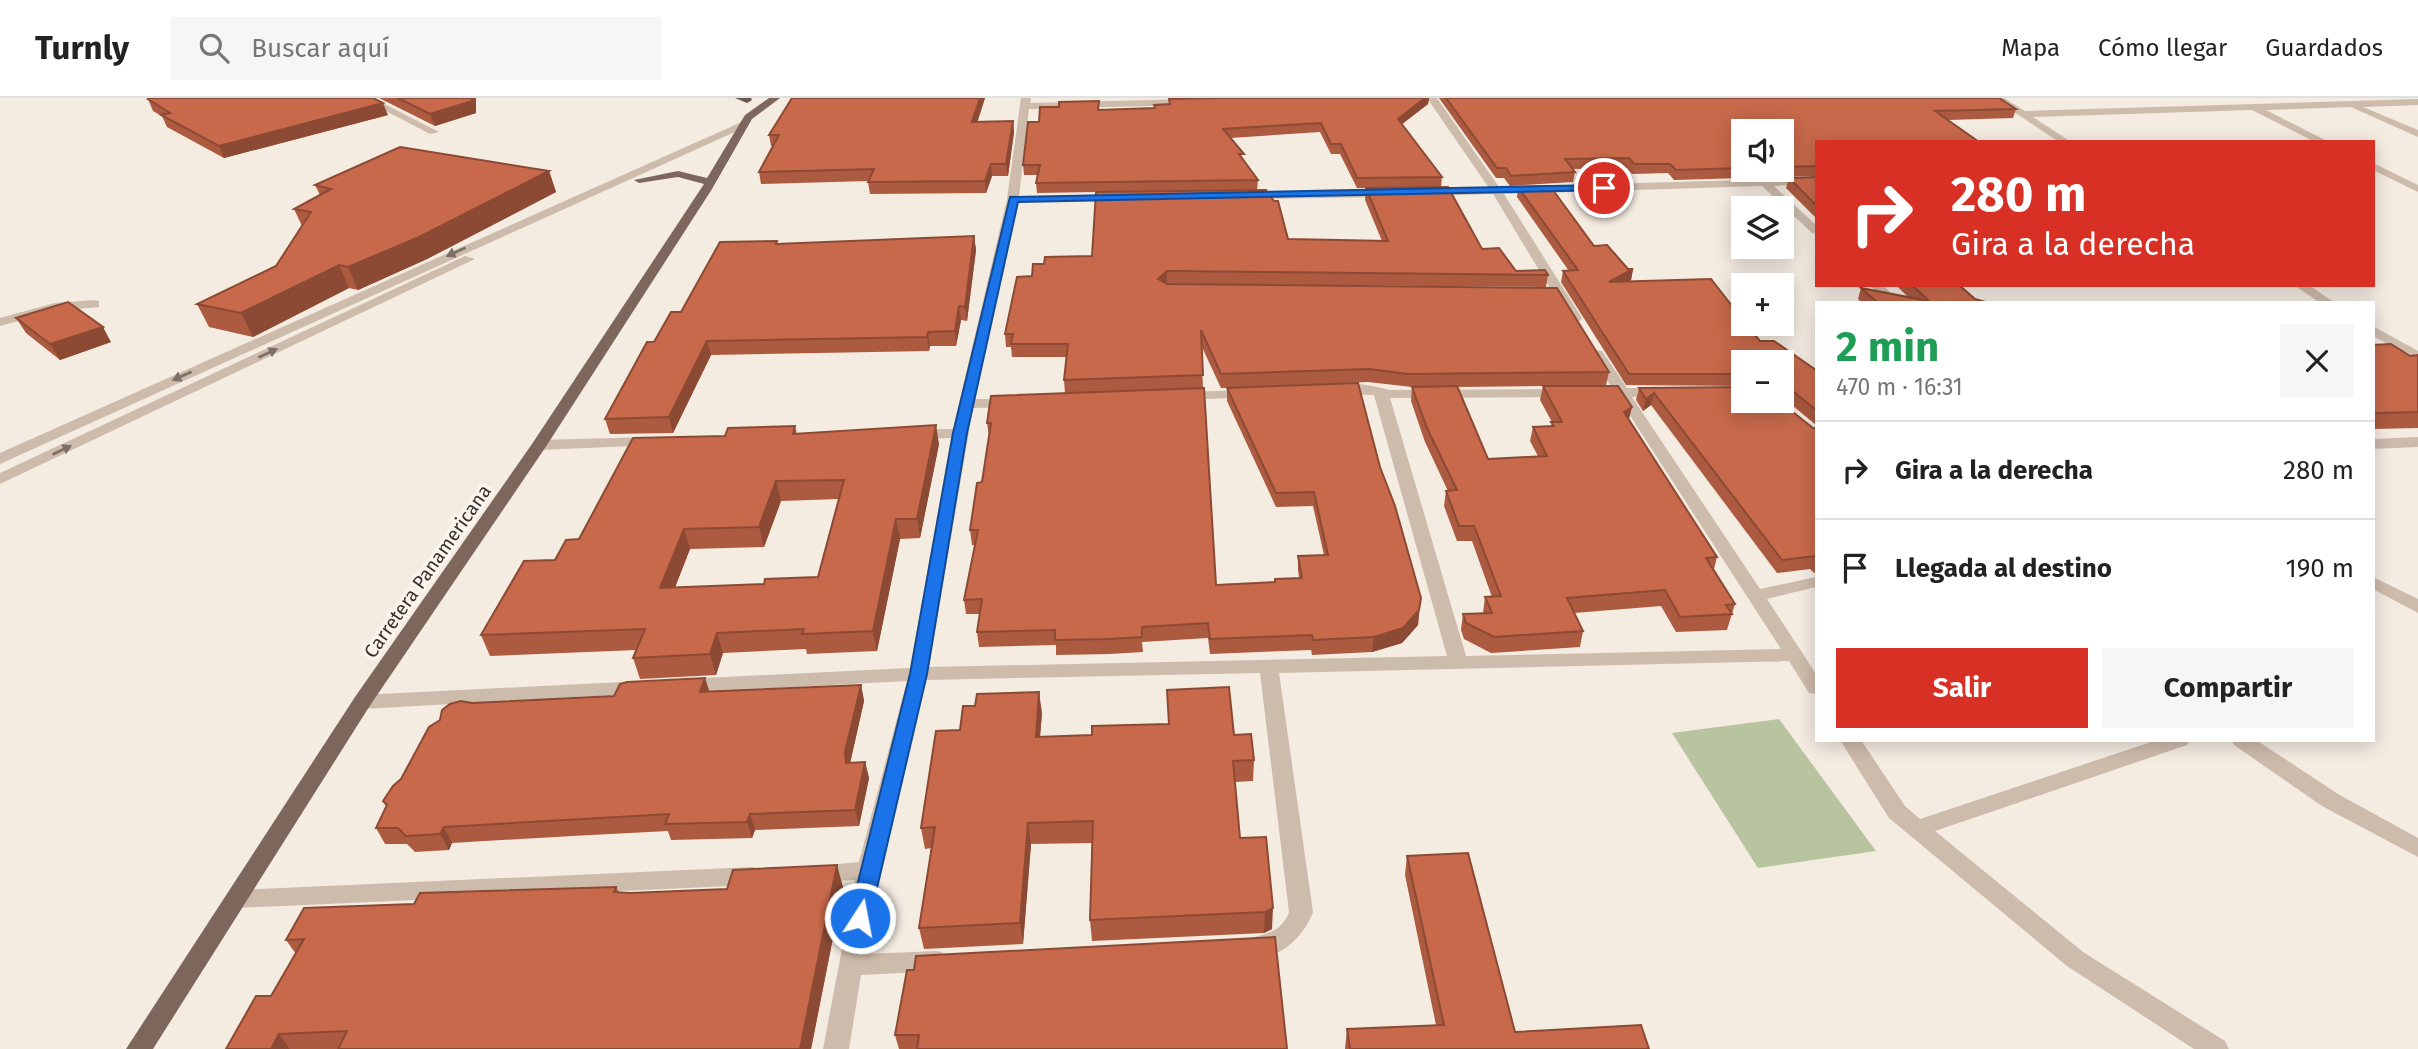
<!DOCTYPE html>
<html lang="es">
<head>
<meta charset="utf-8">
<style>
	:root { --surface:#fff; --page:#f6f6f6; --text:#222; --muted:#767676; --line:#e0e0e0; --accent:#d93025 }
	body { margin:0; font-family:"Fira Sans",sans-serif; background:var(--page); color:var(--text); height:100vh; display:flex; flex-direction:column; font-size:26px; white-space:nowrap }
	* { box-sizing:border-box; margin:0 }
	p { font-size:23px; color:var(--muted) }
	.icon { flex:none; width:38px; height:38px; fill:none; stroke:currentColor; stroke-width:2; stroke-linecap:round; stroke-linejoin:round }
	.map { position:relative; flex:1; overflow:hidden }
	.side { position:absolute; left:1815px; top:203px; width:560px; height:441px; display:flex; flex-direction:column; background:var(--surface); border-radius:0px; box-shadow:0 4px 18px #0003 }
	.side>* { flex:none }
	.guide { position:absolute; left:1815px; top:42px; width:560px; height:147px; border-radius:0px; box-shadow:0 4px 18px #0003; background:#d93025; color:#fff; overflow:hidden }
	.buttons { position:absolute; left:1731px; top:21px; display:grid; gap:14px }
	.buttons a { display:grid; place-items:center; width:63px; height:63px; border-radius:0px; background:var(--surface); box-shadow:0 4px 18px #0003; font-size:35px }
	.pin { position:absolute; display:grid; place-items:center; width:60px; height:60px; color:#fff; margin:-30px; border:4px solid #fff; border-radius:50%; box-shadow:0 2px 7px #0007 }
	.me { position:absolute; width:77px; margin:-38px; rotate:11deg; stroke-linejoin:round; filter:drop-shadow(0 0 5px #0008) }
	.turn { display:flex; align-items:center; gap:24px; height:147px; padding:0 21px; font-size:32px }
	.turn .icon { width:91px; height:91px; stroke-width:2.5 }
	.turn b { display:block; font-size:49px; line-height:60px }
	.round { display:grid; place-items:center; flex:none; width:74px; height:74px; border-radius:0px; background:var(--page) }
	.head { display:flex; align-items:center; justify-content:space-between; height:119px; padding:0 21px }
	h1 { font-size:42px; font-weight:700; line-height:52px; color:#1e9e55 }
	.action { display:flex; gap:14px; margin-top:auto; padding:14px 21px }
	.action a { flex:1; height:80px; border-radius:0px; background:var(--accent); color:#fff; font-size:28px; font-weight:700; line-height:80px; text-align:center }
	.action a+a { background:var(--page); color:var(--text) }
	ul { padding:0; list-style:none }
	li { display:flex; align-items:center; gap:21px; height:98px; padding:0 21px; border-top:2px solid var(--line) }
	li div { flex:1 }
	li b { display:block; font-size:26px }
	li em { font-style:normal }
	header { display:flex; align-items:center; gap:42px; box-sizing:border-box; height:98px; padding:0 35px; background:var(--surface); border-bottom:2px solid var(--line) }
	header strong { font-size:33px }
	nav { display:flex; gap:38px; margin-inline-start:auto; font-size:24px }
	.search { width:490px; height:63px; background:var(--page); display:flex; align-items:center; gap:18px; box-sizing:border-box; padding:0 24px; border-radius:0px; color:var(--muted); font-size:26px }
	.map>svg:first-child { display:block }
	.green { fill:#b8c4a0 }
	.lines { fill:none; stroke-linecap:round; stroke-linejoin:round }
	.minor { fill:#cdbbac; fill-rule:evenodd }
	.primary { fill:#7d675c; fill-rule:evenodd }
	.trunk { fill:#6c584f; fill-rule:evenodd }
	.wall { fill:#ac5a40; fill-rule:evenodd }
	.shaded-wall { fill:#8c4a34 }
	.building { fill:#c8694b; stroke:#8c4a34; stroke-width:2; fill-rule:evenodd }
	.oneway { fill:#7d6f65 }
	.route { fill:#1a73e8; stroke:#114b97; stroke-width:2 }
	.labels { text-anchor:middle; stroke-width:7; stroke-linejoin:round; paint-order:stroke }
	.street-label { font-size:19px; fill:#3b302b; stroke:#fbf5ee }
</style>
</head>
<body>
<header>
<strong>Turnly</strong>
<div class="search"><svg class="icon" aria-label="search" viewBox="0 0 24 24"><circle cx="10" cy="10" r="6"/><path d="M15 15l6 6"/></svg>Buscar aquí</div>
<nav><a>Mapa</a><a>Cómo llegar</a><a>Guardados</a></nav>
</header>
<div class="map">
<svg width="2418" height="951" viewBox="0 0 2418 951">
	<rect width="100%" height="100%" fill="#f4ebe1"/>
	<!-- green -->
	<path class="green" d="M1779 621 1876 753 1758 770 1672 635Z"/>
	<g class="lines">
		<!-- minor -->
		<g class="minor">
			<path d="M361 0H373L439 34 430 36Z"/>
			<path d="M1021 0H1031L1030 5 1193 1 1198 4 1193 7 1029 11 1019 98 1118 97 1124 100 1118 103 1018 104 975 301H1012L1019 305 1012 309 973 310 929 569 1447 558 1374 297 1337 296 1330 292C1344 281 1373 288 1390 292L1564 291 1571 295 1564 299 1390 300 1466 558 1781 551 1618 299H1599L1592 295 1599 291 1612 290 1590 256 1597 252 1602 253 1627 290H1662L1669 294 1662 298 1632 299 1760 491 1816 479V489L1767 501 1816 576V596L1809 595 1789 563 1279 575 1313 814C1303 841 1275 867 1245 856L1241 849 1245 842C1264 835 1281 836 1289 814L1260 575 926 582 879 773 865 856 938 853 946 856 950 863 946 870 938 873 861 877 849 951H823L855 782 816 784 808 781 805 775 808 769 859 764 907 583 684 595 677 593 674 588 677 583 684 581 910 570 952 340 915 341 907 336 915 331H953L1007 101Z"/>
			<path d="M1427 0H1437L1499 89 1816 80V86L1774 88 1816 127V136L1812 135 1762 88 1504 96 1582 220 1580 223H1570L1493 96 1426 98 1420 95 1426 92 1489 90Z"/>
			<path d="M1993 0H2004L2025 13 2418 1V7L2363 9 2418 32V39L2351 9 2266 12 2329 44H2315L2252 12 2033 19 2071 44H2059Z"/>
			<path d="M744 23 749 26 748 28 0 366V355Z"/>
			<path d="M2373 65 2418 87V94L2373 72Z"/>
			<path d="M1392 94V98L1388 99 1248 101 1242 98 1248 95Z"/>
			<path d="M465 158 475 161 0 386V375Z"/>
			<path d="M1870 187H1883L1900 205H1886Z"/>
			<path d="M2294 187H2309L2335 205H2320Z"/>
			<path d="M94 202 99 203V209L56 213 0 228V220L55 205Z"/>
			<path d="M2373 228 2418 253V263L2373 238Z"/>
			<path d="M1250 292 1257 296 1255 299 1183 302 1176 298 1183 294Z"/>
			<path d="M652 339 660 344 657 347 539 352 531 347 539 342Z"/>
			<path d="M2418 339V349L2373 351V341Z"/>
			<path d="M2373 479 2418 501V515L2373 491Z"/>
			<path d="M642 583 649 585 652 590 649 595 362 611 355 609 352 604 355 599 362 597Z"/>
			<path d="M1840 642H1861L1905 708 1920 721 2157 642H2190L2187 647 1935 733 2083 854 2225 943 2229 951H2194L2067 868 1889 720Z"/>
			<path d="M2231 642H2256L2338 696 2418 740V759L2322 708 2234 647Z"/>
			<path d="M753 769 761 772 764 778 761 784 753 787 236 810 228 808 225 801 228 794 236 792Z"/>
		</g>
		<!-- primary -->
		<path class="primary" d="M769 0H780L752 21 712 91 547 347 369 609 153 951H126L355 599 532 346 704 86 678 79 639 85 634 82 678 73 707 80 745 17Z"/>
		<!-- trunk -->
		<path class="trunk" d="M735 0H751L752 2 747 5Z"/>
	</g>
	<!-- wall -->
	<g class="wall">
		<path d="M379 0H476V15L435 28Z"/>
		<path d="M792 0H985L977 23H1013L1014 34 1008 78H992L986 95 870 96 868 84V83L761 86 759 74 773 48H771L769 37Z"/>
		<path d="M1217 0H1429L1428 6 1402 26 1442 79 1441 89 1357 90 1340 56H1331L1320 34 1231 40 1243 62 1258 82 1257 92 1288 141 1382 143 1365 102 1366 90 1482 151 1516 173 1548 177 1546 189 1166 186 1609 274 1606 287 1632 309 1629 321 1717 459 1714 471 1735 506 1727 532 1676 534 1661 508 1574 515 1583 533 1580 549 1491 555 1464 541 1461 532 1463 516 1483 515 1485 499H1492L1472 443H1457L1444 408 1446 393H1448L1425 344 1411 303 1412 289 1368 284 1221 290 1201 247 1203 290 1065 295 1064 282 1067 259H1012L1011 249H1006L1005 236 1032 178 1044 166 1092 158 1096 94 1037 95 1036 85 1038 77H1024L1023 67 1039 24 1099 12 1154 10 1169 6V1ZM1543 288 1540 302 1552 324 1551 328 1533 329 1530 343 1538 358 1488 361 1457 289Z"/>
		<path d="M1439 0H1999L2016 11 2013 20 1948 22 1816 44V78L1674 82 1668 75 1632 76 1627 70 1573 71 1575 74 1573 84 1510 88 1504 80H1496ZM1743 33H1782V72H1743Z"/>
		<path d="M148 1 388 17 224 60 167 29 162 18 153 13Z"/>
		<path d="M549 73 556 94 427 161 358 192 349 190 253 239 209 229 197 206 276 168 302 128 294 111 320 97 315 87Z"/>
		<path d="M1816 79V120L1786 90 1789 80Z"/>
		<path d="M1518 89 1594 148 1628 171H1633L1631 182 1627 184 1760 243 1816 272V327L1786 302H1782V264H1743V288L1626 287 1561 184 1563 173H1569L1517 99Z"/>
		<path d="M974 138 976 152 967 223 961 222 956 248H930L929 253 711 257 673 335 610 336 605 321 654 244 681 214 778 146Z"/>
		<path d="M1896 187H1959L1975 201 1989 205H1862L1858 201 1861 190 1908 199Z"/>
		<path d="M16 220 111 244 60 262 26 235Z"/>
		<path d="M2373 247 2410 258 2418 257V330L2373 331Z"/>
		<path d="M1227 290 1380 369 1421 500 1418 527 1402 545 1372 554 1312 557 1311 552 1210 556 1208 540 1142 544 1143 554 1110 556 1056 557V547L979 549 977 534 980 516H966L964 502 975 447H972L970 432 982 384 989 338 987 325 991 298 1216 487 1274 484 1275 481 1299 480 1298 472V458L1324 457 1313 408 1276 409 1227 303Z"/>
		<path d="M1639 290 1816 330V474L1814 475 1810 471 1777 475 1651 307 1643 313 1636 302Z"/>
		<path d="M795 328 797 336 939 346 920 440 900 441 877 553 807 556 806 551 723 555 716 577 640 581 633 560 636 552 490 558 481 537 555 462 579 441 725 338ZM839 401 818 479 764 486 675 489 690 451 764 449 781 403Z"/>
		<path d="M705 580 709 593 861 587 864 603 850 665 865 664 869 680 859 728 755 732 752 740 671 742 668 733 572 738 452 745 449 752 415 754 407 746H385L376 730 386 708 383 703 401 681 472 605 614 598Z"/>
		<path d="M1042 615 1040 639 1234 637 1254 662 1253 683 1235 684 1240 740 1272 831 1264 835 1092 843 1090 822 1092 745 1031 746 1023 846 924 851 919 830 931 750 925 751 921 730 960 632Z"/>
		<path d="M1407 758 1515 934 1649 951H1345L1347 931 1436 927 1405 777Z"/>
		<path d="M616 789 619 794 630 795 843 789 811 951H226L271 898 296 856 286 842 414 806Z"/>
		<path d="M907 872 1287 951H899L895 937Z"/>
	</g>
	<!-- shaded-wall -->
	<g class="shaded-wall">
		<path d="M472 0H476V15L435 28 430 16Z"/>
		<path d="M980 0H985L974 35 972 24Z"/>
		<path d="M1425 0H1429L1428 6 1397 30 1398 21Z"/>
		<path d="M383 5 388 17 224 60 219 48Z"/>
		<path d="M1013 23 1014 34 1008 78 1006 66Z"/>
		<path d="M991 66 992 78 986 95 985 83Z"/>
		<path d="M549 73 556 94 427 161 358 192 348 169Z"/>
		<path d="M974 138 976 152 967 223 965 209Z"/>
		<path d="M339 167 349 190 253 239 241 215Z"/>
		<path d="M1633 171 1631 182 1606 195 1609 184Z"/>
		<path d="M1167 173V185L1159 193 1158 181Z"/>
		<path d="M959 208 961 222 956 248 955 233Z"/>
		<path d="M103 229 111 244 60 262 50 246Z"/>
		<path d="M928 234 930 248 929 253 927 239Z"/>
		<path d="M707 243 711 257 673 335 669 319Z"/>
		<path d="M1654 295 1651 307 1643 313 1646 301Z"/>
		<path d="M1632 309 1628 323 1624 314Z"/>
		<path d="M936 327 939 346 920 440 917 421Z"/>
		<path d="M776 383 781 403 764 449 759 429Z"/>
		<path d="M896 421 900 441 877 553 873 533Z"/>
		<path d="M684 431 690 451 667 510 660 490Z"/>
		<path d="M1419 512 1418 527 1402 545 1372 554 1374 539Z"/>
		<path d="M717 535 723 555 716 577 710 556Z"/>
		<path d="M705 580 710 596 700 594Z"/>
		<path d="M861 587 864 603 849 670 846 665 845 654Z"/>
		<path d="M1039 594 1042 615 1038 660 1036 639Z"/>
		<path d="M865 664 869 680 859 728 855 712Z"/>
		<path d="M750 716 755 732 752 740 747 724Z"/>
		<path d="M1028 725 1031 746 1023 846 1020 825Z"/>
		<path d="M444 729 452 745 449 752 440 736Z"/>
		<path d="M837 767 843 789 811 951H800Z"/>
		<path d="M1273 810 1272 831 1264 835 1265 814Z"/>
		<path d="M279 936 290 951H271Z"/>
	</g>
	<!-- building -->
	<g class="building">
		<path d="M150 0H373L383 5 219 48 161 17 170 15 148 1Z"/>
		<path d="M398 0H472V3L430 16Z"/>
		<path d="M792 0H980L972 24 1013 23 1006 66H991L985 83 868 84 874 71 759 74 779 37H769Z"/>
		<path d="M1217 0H1425L1398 21 1442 79 1357 80 1341 46H1331L1321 25 1223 31 1244 56H1239L1258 82 1036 85 1040 67H1023L1028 24H1039L1040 9H1059V4L1099 3 1098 12 1155 10 1154 7 1170 6 1169 1Z"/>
		<path d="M1446 0H1999L2016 11 1935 13 1979 44H1816V68L1782 69V33H1743V70L1676 72 1670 66H1634L1629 60 1565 61 1575 74 1511 78 1506 70H1497Z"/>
		<path d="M400 49 549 73 419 139 348 169 339 167 241 215 197 206 276 168 311 114 294 111 331 91 315 87Z"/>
		<path d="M1816 79V107L1789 80Z"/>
		<path d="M1550 88 1594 148 1607 147 1628 171H1633L1609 184 1711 181 1743 222V226H1746L1760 243H1774L1816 272V312L1789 290H1782V264H1743V276H1629L1563 173 1578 172 1518 89Z"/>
		<path d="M1448 89 1482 151 1499 150 1516 173 1545 172 1548 177 1167 173 1158 181 1167 186 1557 190 1609 274 1408 276 1369 271 1221 276 1201 232 1203 277 1064 282 1068 246H1011L1013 236H1005L1017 179 1032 178 1033 166H1044L1045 159 1092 158 1096 94 1266 92 1274 103H1278L1288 141 1388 143 1366 90Z"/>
		<path d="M974 138 965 209 959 208 955 233 928 234 927 239 707 243 669 319 605 321 647 244H654L671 214H681L720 144 777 143 776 146Z"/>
		<path d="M1912 187H1959L1975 201 1989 205H1878L1861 190 1929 203Z"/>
		<path d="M68 204 103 229 50 246 16 220Z"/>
		<path d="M2391 246 2410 258 2418 257V314L2373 315V247Z"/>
		<path d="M1358 285 1380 369 1395 408 1421 500 1419 512 1403 530 1374 539 1313 542 1312 537 1210 541 1208 525 1142 529V539L1109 541 1055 542V532L977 534 982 501 964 502 978 432H970L977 385 982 384 991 325H987L991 298 1204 290 1216 487 1275 484V481L1302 480 1298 458 1328 457 1314 394 1276 395 1227 290Z"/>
		<path d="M1457 288 1488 361 1547 358 1533 329 1554 328 1551 324H1562L1543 288H1618L1632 309 1624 314 1717 459 1706 460 1735 506 1726 507 1732 516 1680 519 1665 492 1567 500 1583 533 1494 539 1466 525 1463 516 1492 515 1485 499 1501 498 1474 428H1459L1446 393 1457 392 1427 330 1412 289Z"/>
		<path d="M1743 289V303H1779L1813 330H1816V459L1815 458 1782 462 1654 295 1646 301 1639 290Z"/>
		<path d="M936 327 917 421H896L873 533 802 536 804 531 717 535 710 556 633 560 645 531 481 537 524 463 555 462 566 442 579 441 633 340 725 338 728 330 795 328 793 336ZM844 382 818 479 765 481 764 486 660 490 684 431 759 429 776 383Z"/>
		<path d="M705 580 700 594 861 587 845 654 846 665 865 664 855 712 750 716 747 724 665 726 669 716 565 722 444 729 440 736 406 738 398 730H376L387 707 383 703 393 688 401 681 429 629 440 622 442 612 450 606 461 603 472 605 614 598 620 586 627 584Z"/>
		<path d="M1229 589 1234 637 1251 636 1254 662 1233 663 1240 740 1266 739 1273 810 1265 814 1090 822 1093 723 1028 725 1020 825 919 830 935 729 921 730 936 633 960 632 963 608H975L977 596 1039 594 1036 639 1092 637V628L1169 626 1167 592Z"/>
		<path d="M1468 755 1515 934 1641 927 1649 951H1350L1347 931 1444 927 1407 758Z"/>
		<path d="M837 767 800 951H338L347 933 279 936 271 951H226L256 898H271L304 841 286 842 304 810 414 806 420 795 616 789 614 794 630 795 727 791 733 772Z"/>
		<path d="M1275 839 1287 951H917L919 937H895L907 872H914L916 858Z"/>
	</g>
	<!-- one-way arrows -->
	<defs><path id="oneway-solid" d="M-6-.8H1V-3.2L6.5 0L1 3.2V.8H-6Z" transform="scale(1.75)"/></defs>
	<g class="oneway">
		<use href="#oneway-solid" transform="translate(456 154) rotate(156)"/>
		<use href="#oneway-solid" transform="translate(268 255) rotate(-25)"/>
		<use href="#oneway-solid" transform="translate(182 278) rotate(156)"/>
		<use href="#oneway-solid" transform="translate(62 352) rotate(-25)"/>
	</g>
	<!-- route -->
	<path class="route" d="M1604 87 1607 92 1018 104 967 335 927 576 870 820 867 826 860 829 852 826 849 820 910 576 953 335 1010 99Z"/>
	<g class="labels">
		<!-- street labels -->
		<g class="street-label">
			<text transform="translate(427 473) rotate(-55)" y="7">Carretera Panamericana</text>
		</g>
	</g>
</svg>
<div class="buttons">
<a><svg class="icon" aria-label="sound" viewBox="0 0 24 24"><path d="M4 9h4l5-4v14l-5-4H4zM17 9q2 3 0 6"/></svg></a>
<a><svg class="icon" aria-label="layers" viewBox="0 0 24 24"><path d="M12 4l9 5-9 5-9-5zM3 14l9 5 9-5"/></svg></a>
<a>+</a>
<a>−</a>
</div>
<div class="pin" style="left:1604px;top:90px;background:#d93025"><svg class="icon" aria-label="arrive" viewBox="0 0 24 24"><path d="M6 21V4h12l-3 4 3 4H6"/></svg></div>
<svg class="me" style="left:860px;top:820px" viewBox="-20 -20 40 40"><circle r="17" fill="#1a73e8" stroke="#fff" stroke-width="3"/><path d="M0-11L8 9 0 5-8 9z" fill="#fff"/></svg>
<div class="guide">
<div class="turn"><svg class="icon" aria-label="right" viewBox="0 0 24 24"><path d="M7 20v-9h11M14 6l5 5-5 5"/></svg><div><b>280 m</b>Gira a la derecha</div></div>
</div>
<section class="side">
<div class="head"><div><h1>2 min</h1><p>470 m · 16:31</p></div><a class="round"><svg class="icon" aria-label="close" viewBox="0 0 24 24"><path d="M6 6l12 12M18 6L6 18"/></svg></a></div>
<ul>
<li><svg class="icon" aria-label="right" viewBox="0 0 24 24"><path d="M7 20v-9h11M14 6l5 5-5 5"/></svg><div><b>Gira a la derecha</b></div><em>280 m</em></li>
<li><svg class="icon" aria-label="arrive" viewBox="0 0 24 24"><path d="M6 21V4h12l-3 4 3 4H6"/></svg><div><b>Llegada al destino</b></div><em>190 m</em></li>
</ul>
<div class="action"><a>Salir</a><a>Compartir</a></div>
</section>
</div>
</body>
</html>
